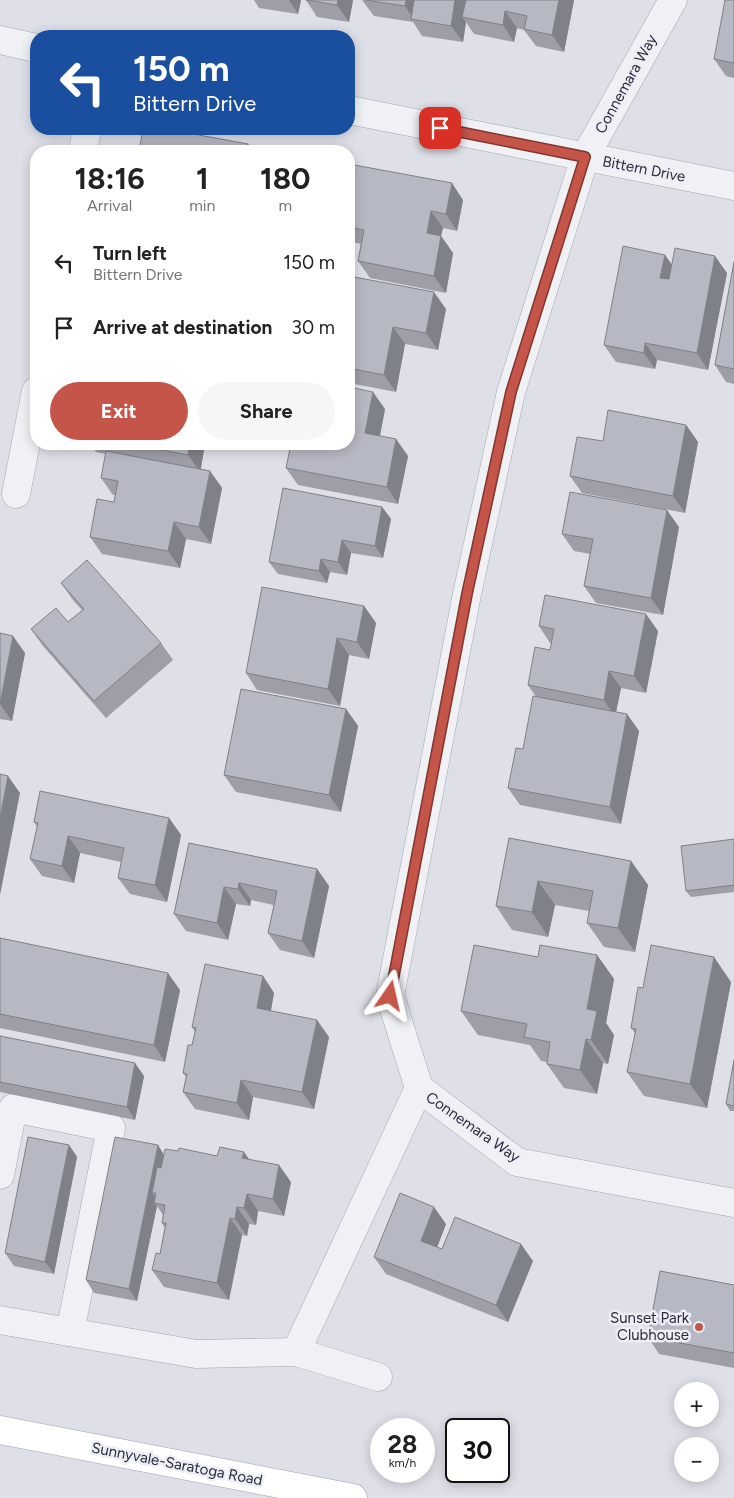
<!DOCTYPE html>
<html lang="en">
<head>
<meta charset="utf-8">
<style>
	:root { --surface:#fff; --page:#f6f6f6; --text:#222; --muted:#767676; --accent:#c55449 }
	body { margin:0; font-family:Figtree,sans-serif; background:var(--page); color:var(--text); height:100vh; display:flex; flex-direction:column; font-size:19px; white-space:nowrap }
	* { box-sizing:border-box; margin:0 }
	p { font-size:16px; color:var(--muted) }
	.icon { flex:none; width:28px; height:28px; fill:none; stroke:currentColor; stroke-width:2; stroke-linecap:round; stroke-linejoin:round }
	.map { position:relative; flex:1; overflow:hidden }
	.details { position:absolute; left:30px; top:145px; width:325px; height:305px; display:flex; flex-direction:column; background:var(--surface); border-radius:20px; box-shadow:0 2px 12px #0003 }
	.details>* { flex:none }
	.hud { position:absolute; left:30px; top:30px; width:325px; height:105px; border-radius:20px; box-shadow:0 2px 12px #0003; background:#1a4fa0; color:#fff; overflow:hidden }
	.controls { position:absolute; left:674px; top:1382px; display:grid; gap:10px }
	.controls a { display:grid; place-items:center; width:45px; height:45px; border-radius:50%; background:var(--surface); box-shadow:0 2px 12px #0003; font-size:25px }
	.speed { position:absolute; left:370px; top:1418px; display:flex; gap:10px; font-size:25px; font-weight:700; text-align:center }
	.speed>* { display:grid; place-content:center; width:65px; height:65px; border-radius:50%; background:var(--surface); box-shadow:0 2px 12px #0003; line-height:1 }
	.speed small { font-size:12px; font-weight:400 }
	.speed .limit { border:2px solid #111; border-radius:8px; background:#fff; color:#111 }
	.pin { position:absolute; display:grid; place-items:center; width:42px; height:42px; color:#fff; margin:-21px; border-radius:10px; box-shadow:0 2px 8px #0006 }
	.me { position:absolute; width:55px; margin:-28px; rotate:11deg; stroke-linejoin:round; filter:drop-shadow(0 0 4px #0008) }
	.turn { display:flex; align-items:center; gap:18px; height:105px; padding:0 20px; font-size:22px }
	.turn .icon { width:65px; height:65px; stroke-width:2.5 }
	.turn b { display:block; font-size:35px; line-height:42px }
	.eta { display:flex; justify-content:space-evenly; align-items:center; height:85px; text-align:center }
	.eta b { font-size:30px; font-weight:700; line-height:35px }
	.button { display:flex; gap:10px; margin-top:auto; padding:10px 20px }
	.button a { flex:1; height:58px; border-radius:30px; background:var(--accent); color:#fff; font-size:20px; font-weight:700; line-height:58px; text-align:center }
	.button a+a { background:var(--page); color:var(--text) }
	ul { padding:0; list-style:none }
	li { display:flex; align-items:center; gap:15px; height:65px; padding:0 20px }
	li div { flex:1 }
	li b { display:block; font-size:19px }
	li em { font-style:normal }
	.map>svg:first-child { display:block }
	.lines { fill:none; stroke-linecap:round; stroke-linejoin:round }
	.minor-casing { stroke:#a4a5b1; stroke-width:29 }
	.major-casing { stroke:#9ea1b2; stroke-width:29 }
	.minor { stroke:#f0f1f5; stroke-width:28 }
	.major { stroke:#fff; stroke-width:28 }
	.wall { fill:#9d9ea8 }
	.shaded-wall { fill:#7f8188 }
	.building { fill:#b6b8c3; stroke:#7f8188 }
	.route-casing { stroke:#80372f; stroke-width:12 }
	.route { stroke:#c55449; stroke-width:9 }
	.poi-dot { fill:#c55449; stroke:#edeff5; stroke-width:2 }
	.labels { text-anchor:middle; stroke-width:5; stroke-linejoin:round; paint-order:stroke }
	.street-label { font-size:15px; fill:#282b3d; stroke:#edeff5 }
	.poi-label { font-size:15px; fill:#282b3d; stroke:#edeff5; text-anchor:end }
</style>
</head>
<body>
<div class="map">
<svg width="734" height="1498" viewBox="0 0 734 1498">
	<rect width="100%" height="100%" fill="#dedfe7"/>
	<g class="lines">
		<!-- minor casing -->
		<g class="minor-casing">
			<g id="minor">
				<path d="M673 0 585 157 511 392 467 594 390 996 419 1088 517 1162 734 1203"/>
				<path d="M0 40 36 48"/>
				<path d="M349 110 734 186"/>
				<path d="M83 151 87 129"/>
				<path d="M16 494 36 391"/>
				<path d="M0 1175 13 1108 111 1128 70 1332"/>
				<path d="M0 1320 196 1354 296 1352 378 1377"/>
				<path d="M296 1352 419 1088"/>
			</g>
		</g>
		<!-- major casing -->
		<g class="major-casing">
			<path id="major" d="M0 1430 353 1498"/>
		</g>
		<!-- minor -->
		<use href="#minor" class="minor"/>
		<!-- major -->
		<use href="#major" class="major"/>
	</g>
	<!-- wall -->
	<g class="wall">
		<path d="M254 0H301L298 14 259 8Z"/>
		<path d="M306 0H353L349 22 317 17Z"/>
		<path d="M362 0H574L564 52 536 46 524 30 517 28 514 42 474 34 466 22 463 42 422 36 413 22 374 16Z"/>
		<path d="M734 0V78L726 76 714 59Z"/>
		<path d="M349 164 463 200 457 231 443 228 441 236 453 253 446 293 370 278 358 261 361 244 349 241Z"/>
		<path d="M665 255 672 265 727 273 708 370 657 360 655 369 616 362 604 345Z"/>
		<path d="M734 262V384L726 382 715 365Z"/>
		<path d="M349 276 446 309 438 350 405 344 396 392 349 383Z"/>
		<path d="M385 409 380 436 396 439 408 456 398 504 298 485 286 468Z"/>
		<path d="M686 425 698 442 685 513 582 493 570 476 603 441Z"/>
		<path d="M91 444H205L201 469 210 471 222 488 211 544 186 539 180 568 102 554 90 537 114 502 115 495H113L101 478 106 454 96 452Z"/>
		<path d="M382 507 391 519 383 558 351 553 347 575 330 572 327 583 278 574 269 562Z"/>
		<path d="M679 527 663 615 596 603 584 586 590 554 574 551 562 534Z"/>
		<path d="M61 583 161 643 173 660 106 718 43 646 31 629 68 622 82 610 73 600Z"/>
		<path d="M364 606 376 623 369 659 349 655 340 706 257 690 246 673Z"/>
		<path d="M539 626 658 631 646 693 621 688 616 712 627 714 639 731 621 824 520 805 508 788 523 749 536 697 528 685 550 650 552 643H550Z"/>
		<path d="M0 633 25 653 12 721 0 719Z"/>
		<path d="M346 709 358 726 341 812 236 792 224 775Z"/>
		<path d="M169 818 181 835 167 902 130 894 118 878 121 862 80 853 74 883 42 876 30 859 37 827 34 822Z"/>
		<path d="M509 838 631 861 648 885 635 952 604 947 587 923 589 911 555 905 548 937 512 930 496 906Z"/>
		<path d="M734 839V892L691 897 686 891Z"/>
		<path d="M189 843 317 869 329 886 314 958 280 950 268 933 274 905 251 900 250 906 236 904 228 940 186 931 174 914Z"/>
		<path d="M0 938 180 990 165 1062 0 1028Z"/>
		<path d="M597 955 614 979 606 1023 614 1035 608 1064 603 1063 597 1094 564 1088 547 1064V1062L541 1061 530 1045 478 1035 461 1011 538 957Z"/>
		<path d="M263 976 274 993 271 1011 329 1037 314 1109 253 1097 249 1120 195 1109 183 1092 186 1077 183 1073 192 1045 195 1032 192 1027Z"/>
		<path d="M731 982 707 1108 644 1096 627 1072 635 1033 631 1028 643 988Z"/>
		<path d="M0 1036 144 1076 135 1120 0 1092Z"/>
		<path d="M734 1060V1111H730L726 1104Z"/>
		<path d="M69 1145 77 1157 54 1274 14 1266 5 1253Z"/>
		<path d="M178 1151 249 1159 291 1182 284 1216 258 1211 256 1225 249 1224 247 1236 242 1235 229 1300 164 1287 152 1270 160 1254 165 1228 162 1223 163 1215 157 1206 137 1301 94 1293 86 1280 164 1154Z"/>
		<path d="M446 1224 437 1247 442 1249 533 1261 508 1322 386 1274 374 1257Z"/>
		<path d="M734 1285V1368L659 1354 648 1337Z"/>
	</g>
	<!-- shaded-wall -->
	<g class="shaded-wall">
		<path d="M289 0H301L298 14Z"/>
		<path d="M338 0H353L349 22 337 5Z"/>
		<path d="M406 0H420L414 20 405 6Z"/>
		<path d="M455 0H469L462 17 466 22 463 42 451 26Z"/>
		<path d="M559 0H574L564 52 552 35Z"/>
		<path d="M505 11 517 28 514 42 503 25Z"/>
		<path d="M248 144 253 151H247Z"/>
		<path d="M452 183 463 200 457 231 446 214Z"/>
		<path d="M431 211 443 228 441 236 453 253 446 293 434 276 427 233Z"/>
		<path d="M665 255 676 271 672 295 660 278Z"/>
		<path d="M715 256 727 273 708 370 697 353Z"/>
		<path d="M434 292 446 309 438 350 426 333Z"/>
		<path d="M393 327 405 344 396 392 384 375Z"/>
		<path d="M645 343 657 360 655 369 644 353Z"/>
		<path d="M373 392 385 409 377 450 365 433Z"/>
		<path d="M686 425 698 442 685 513 673 496Z"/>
		<path d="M396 439 408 456 398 504 387 487Z"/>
		<path d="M190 444H205L200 472 188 455Z"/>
		<path d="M210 471 222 488 211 544 199 527Z"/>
		<path d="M382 507 391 519 383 558 375 546Z"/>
		<path d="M667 510 679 527 663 615 651 598Z"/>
		<path d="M174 522 186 539 180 568 168 551Z"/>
		<path d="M342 540 351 553 347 575 338 562Z"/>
		<path d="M321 559 330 572 327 583 319 571Z"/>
		<path d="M364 606 376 623 369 659 357 642Z"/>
		<path d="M646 614 658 631 646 693 634 676Z"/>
		<path d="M13 636 25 653 12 721 0 704Z"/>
		<path d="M337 638 349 655 340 706 328 689Z"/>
		<path d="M609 671 621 688 615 717 604 700Z"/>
		<path d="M346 709 358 726 341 812 329 795Z"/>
		<path d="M627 714 639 731 621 824 610 807Z"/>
		<path d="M8 776 20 793 0 895V818Z"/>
		<path d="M169 818 181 835 167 902 155 885Z"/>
		<path d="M68 836 80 853 74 883 62 866Z"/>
		<path d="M631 861 648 885 635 952 618 928Z"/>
		<path d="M317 869 329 886 314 958 302 941Z"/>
		<path d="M538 881 555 905 548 937 532 912Z"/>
		<path d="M239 883 251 900 250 906 238 889Z"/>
		<path d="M224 887 236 904 228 940 217 923Z"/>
		<path d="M597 955 614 979 606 1023 614 1035 608 1064 591 1040 587 1009Z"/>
		<path d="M714 957 731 982 707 1108 690 1084Z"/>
		<path d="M168 973 180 990 165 1062 154 1045Z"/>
		<path d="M263 976 274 993 268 1025 257 1008Z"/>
		<path d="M317 1020 329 1037 314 1109 302 1092Z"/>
		<path d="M586 1039 603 1063 597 1094 580 1070Z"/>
		<path d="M135 1063 144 1076 135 1120 127 1107Z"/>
		<path d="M241 1080 253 1097 249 1120 237 1103Z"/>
		<path d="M69 1145 77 1157 54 1274 45 1262Z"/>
		<path d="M158 1145 166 1158 156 1193H152L158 1200 154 1203 157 1206 137 1301 129 1289Z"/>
		<path d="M244 1152 256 1169 242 1158Z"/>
		<path d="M279 1165 291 1182 284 1216 273 1199Z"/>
		<path d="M247 1194 258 1211 256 1225 244 1208Z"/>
		<path d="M237 1207 249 1224 247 1236 235 1219Z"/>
		<path d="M434 1207 446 1224 433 1258 421 1241Z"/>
		<path d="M230 1218 242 1235 229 1300 217 1283Z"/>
		<path d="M521 1244 533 1261 508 1322 496 1305Z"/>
	</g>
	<!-- building -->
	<g class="building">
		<path d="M306 0H338L337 5Z"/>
		<path d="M366 0H406L405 6Z"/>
		<path d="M414 0H455L451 26 411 19Z"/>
		<path d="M466 0H559L552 35 524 29 527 16 505 11 503 25 462 17Z"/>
		<path d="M725 0H734V63L714 59Z"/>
		<path d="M143 129H166L248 144 247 151H139Z"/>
		<path d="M349 164 452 183 446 214 431 211 427 233 441 236 434 276 358 261 364 230 349 227Z"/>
		<path d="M623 246 665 255 660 278 669 279 675 248 715 256 697 353 645 343 644 353 604 345Z"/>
		<path d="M734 262V369L715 365Z"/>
		<path d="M349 276 434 292 426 333 393 327 384 375 349 368Z"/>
		<path d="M349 387 373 392 365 433 396 439 387 487 286 468 291 444H349Z"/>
		<path d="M608 410 686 425 673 496 570 476 577 437 603 441Z"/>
		<path d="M131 444H190L188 455Z"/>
		<path d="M106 451 210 471 199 527 174 522 168 551 90 537 97 499 114 502 118 481 101 478Z"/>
		<path d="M283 488 382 507 375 546 342 540 338 562 321 559 319 571 269 562Z"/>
		<path d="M570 492 667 510 651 598 584 586 593 539 562 534Z"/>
		<path d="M87 560 161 643 94 701 31 629 56 608 68 622 84 609 61 583Z"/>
		<path d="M262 587 364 606 357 642 337 638 328 689 246 673Z"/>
		<path d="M545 595 646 614 634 676 609 671 604 700 528 685 535 647 550 650 554 629 539 626Z"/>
		<path d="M0 633 13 636 0 704Z"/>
		<path d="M241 689 346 709 329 795 224 775Z"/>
		<path d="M533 696 627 714 610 807 508 788 516 748 523 749Z"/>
		<path d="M0 774 8 776 0 818Z"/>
		<path d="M40 791 169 818 155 885 118 878 124 848 68 836 62 866 30 859 38 823 34 822Z"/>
		<path d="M509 838 631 861 618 928 587 923 593 891 538 881 532 912 496 906Z"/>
		<path d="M734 839V885L686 891 681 846Z"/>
		<path d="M189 843 317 869 302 941 268 933 277 891 239 883 238 889 224 887 217 923 174 914Z"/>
		<path d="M0 938 168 973 154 1045 0 1014Z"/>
		<path d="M474 945 538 957 540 945 597 955 587 1009 597 1011 591 1040 586 1039 580 1070 547 1064 550 1042 524 1037 527 1024 461 1011Z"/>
		<path d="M651 945 714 957 690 1084 627 1072 636 1029 631 1028 638 987 643 988Z"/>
		<path d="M205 964 263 976 257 1008 317 1020 302 1092 241 1080 237 1103 183 1092 187 1074 183 1073 188 1045H192L196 1028 192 1027Z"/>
		<path d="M0 1036 135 1063 127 1107 0 1082Z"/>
		<path d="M734 1060V1106L726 1104Z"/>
		<path d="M28 1137 69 1145 45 1262 5 1253Z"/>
		<path d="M115 1137 158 1145 129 1289 86 1280Z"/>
		<path d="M220 1147 244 1152 242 1158 279 1165 273 1199 247 1194 244 1208 237 1207 235 1219 230 1218 217 1283 152 1270 156 1253 160 1254 166 1223H162L165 1205 154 1203 156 1193H152L157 1167 161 1168 165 1149 178 1151 179 1148 217 1156Z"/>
		<path d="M400 1193 434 1207 421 1241 442 1249 455 1217 521 1244 496 1305 374 1257Z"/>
		<path d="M660 1271 734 1285V1353L648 1337Z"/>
	</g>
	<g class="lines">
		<!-- route casing -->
		<g class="route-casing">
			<path id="route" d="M390 996 467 594 511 392 585 157 440 128"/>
		</g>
		<!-- route -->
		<use href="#route" class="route"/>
	</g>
	<!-- markers -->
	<circle class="poi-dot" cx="699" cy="1327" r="5"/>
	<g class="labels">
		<!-- street labels -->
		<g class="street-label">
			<text transform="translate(626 84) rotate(-61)" y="5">Connemara Way</text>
			<text transform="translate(644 169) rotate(11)" y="5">Bittern Drive</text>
			<text transform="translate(473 1127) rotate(35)" y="5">Connemara Way</text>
			<text transform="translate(177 1464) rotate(11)" y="5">Sunnyvale-Saratoga Road</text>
		</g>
		<!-- poi labels -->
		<g class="poi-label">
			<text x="689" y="1323">Sunset Park<tspan x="689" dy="17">Clubhouse</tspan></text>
		</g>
	</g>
</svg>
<div class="controls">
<a>+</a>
<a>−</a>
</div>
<div class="speed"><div>28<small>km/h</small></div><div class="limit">30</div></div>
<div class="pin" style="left:440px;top:128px;background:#d93025"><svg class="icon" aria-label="arrive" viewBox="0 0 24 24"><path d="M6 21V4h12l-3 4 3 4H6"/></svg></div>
<svg class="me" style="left:390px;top:996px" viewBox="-20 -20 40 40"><path d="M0-17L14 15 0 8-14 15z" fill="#c55449" stroke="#fff" stroke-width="4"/></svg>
<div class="hud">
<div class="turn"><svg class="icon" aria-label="left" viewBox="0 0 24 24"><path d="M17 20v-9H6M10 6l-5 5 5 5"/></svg><div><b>150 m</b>Bittern Drive</div></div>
</div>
<section class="details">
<div class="eta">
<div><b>18:16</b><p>Arrival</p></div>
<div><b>1</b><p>min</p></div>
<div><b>180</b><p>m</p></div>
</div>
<ul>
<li><svg class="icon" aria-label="left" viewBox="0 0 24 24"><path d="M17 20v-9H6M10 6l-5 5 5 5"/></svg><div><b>Turn left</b><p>Bittern Drive</p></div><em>150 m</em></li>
<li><svg class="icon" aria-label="arrive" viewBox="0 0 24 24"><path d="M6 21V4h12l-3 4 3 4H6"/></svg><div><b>Arrive at destination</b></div><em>30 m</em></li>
</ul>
<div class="button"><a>Exit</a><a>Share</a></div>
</section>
</div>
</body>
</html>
